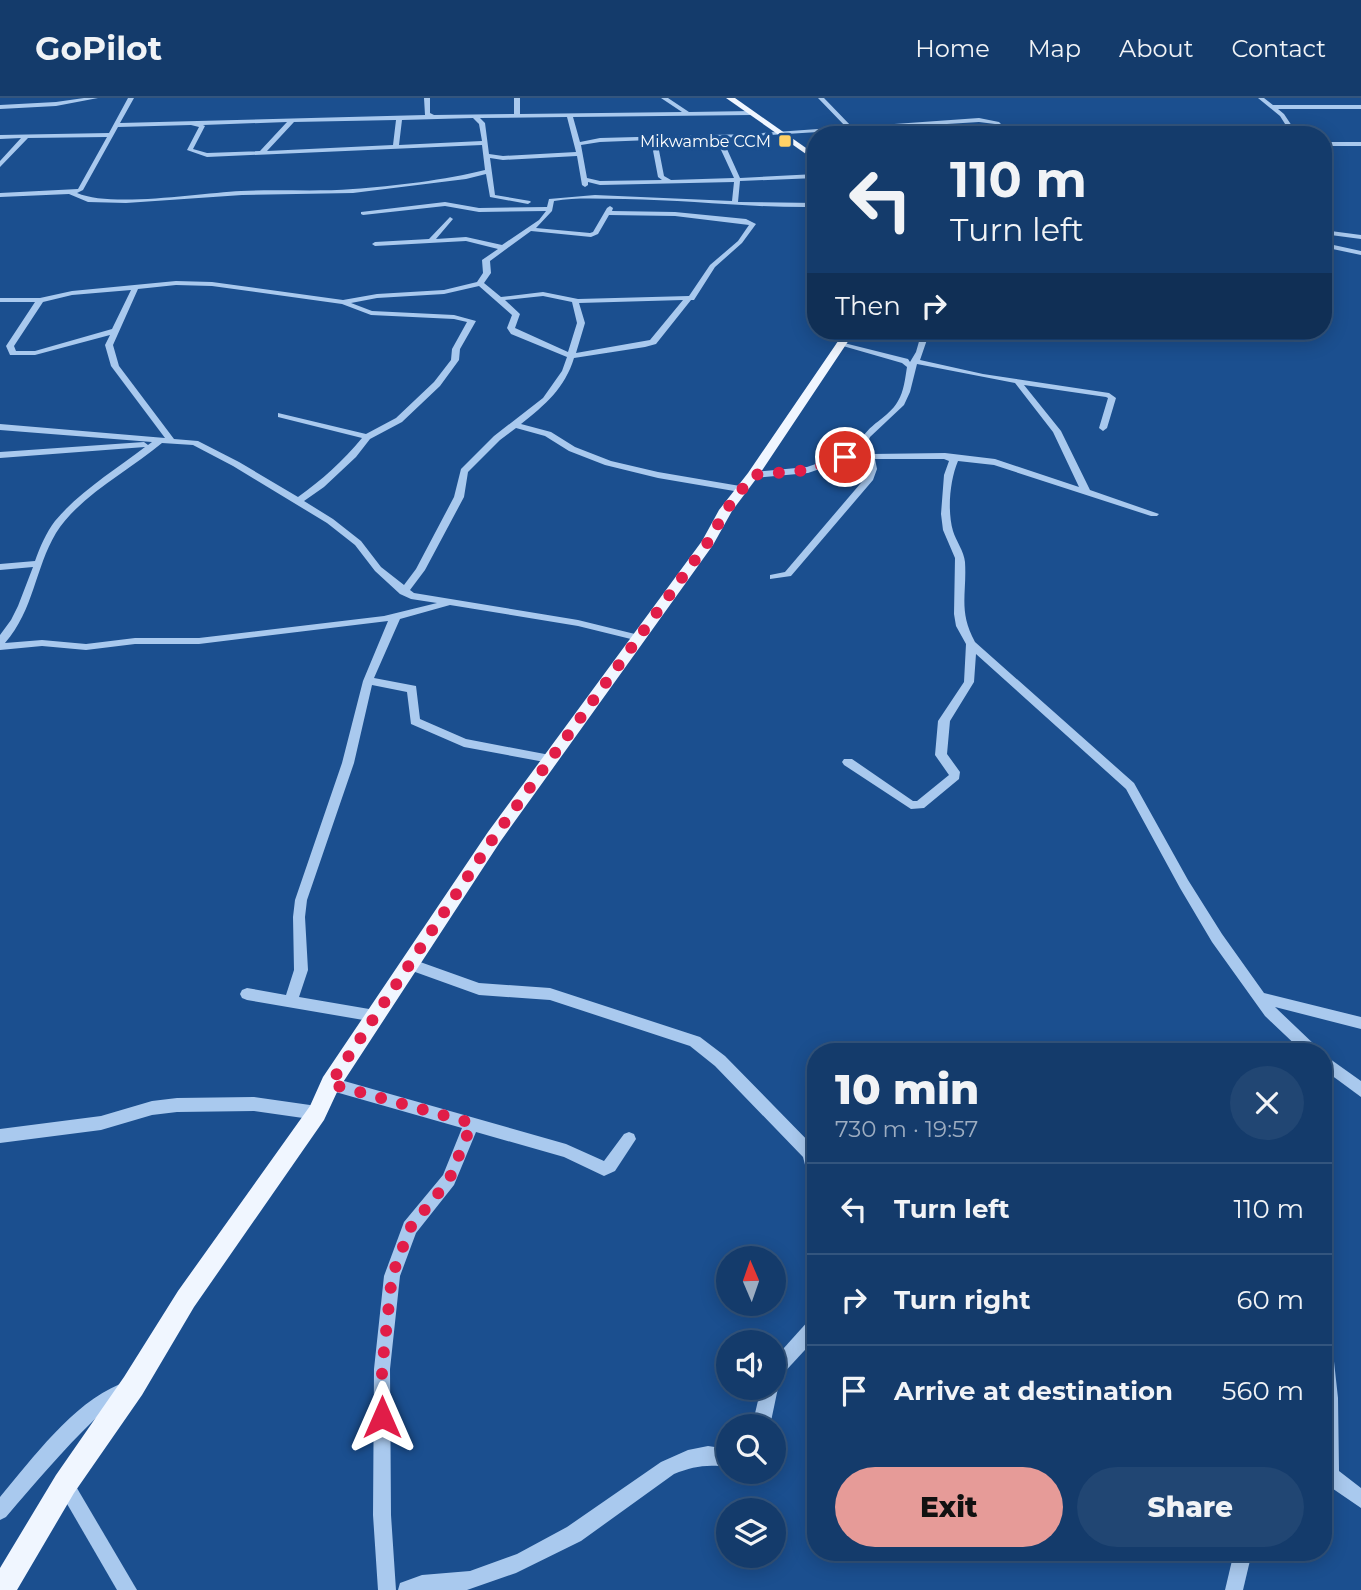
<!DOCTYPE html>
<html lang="en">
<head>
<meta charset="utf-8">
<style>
	:root { --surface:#143b6b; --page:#214673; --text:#f1f3f6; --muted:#9dadc1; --line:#33557e; --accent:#e69b98 }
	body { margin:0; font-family:Montserrat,sans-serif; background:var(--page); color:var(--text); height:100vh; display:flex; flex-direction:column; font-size:26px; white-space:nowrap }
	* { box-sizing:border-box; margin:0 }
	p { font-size:23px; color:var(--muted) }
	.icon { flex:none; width:38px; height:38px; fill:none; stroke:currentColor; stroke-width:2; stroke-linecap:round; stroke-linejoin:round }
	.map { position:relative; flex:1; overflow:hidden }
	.side { position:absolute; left:807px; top:945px; width:525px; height:518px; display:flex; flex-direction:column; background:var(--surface); border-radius:28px; box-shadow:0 4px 18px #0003,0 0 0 2px var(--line) }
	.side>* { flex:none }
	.hud { position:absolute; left:807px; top:28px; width:525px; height:214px; border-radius:28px; box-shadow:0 4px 18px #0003,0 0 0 2px var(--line); background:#143b6b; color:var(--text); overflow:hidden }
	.needle { width:46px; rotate:358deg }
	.tools { position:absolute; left:716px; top:1148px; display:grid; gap:14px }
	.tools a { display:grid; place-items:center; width:70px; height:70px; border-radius:50%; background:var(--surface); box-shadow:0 4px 18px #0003,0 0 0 2px var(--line); font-size:35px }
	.pin { position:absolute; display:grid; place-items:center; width:60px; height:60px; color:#fff; margin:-30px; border:4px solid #fff; border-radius:50%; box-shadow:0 2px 7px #0007 }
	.me { position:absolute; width:77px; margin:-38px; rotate:0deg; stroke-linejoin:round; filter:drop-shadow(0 0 5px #0008) }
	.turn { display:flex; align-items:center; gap:24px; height:147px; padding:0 28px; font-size:32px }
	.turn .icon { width:91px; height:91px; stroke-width:2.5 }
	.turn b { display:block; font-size:49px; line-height:60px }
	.then { display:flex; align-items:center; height:66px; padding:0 28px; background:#0003; gap:14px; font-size:26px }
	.round { display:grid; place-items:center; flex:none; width:74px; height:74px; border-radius:37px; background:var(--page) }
	.head { display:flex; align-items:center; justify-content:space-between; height:119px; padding:0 28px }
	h1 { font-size:42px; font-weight:800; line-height:52px }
	.primary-button { display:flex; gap:14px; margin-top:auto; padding:14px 28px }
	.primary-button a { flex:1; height:80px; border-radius:42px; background:var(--accent); color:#111; font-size:28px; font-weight:800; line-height:80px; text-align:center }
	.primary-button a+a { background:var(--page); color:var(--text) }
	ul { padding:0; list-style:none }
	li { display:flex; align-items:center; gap:21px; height:91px; padding:0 28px; border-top:2px solid var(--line) }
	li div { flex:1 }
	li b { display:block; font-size:26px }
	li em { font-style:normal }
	header { display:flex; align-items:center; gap:42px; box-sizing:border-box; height:98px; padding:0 35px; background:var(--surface); border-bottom:2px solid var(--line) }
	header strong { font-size:33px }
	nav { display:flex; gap:38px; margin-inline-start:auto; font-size:24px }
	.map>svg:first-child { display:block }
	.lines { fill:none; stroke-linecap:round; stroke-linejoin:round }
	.minor { fill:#a9c9ee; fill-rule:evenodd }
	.major { fill:#f0f6ff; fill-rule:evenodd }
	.route { stroke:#e11d48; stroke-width:12; stroke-dasharray:0 21.6 }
	.poi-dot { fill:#ffd166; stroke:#1b4f8f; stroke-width:2.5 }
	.labels { text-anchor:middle; stroke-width:7; stroke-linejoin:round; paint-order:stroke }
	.far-poi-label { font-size:16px; fill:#fff; stroke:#1b4f8f; text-anchor:end }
</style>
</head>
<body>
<header>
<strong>GoPilot</strong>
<nav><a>Home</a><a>Map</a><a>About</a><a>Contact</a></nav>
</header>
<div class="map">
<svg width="1361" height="1492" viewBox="0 0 1361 1492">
	<rect width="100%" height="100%" fill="#1b4f8f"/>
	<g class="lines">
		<!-- minor -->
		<g class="minor">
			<path d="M84 0H98L56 8 0 11V7L56 4Z"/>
			<path d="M128 0H134L120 25 425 17 424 0H430V15L434 17 514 16V0H520V16L682 14 661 0H668L689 14 752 13 755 15 752 17 573 19 580 44 600 40 749 36 846 29 818 0H824L852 29 979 20 999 24 1012 37H1005L995 26 979 24 722 40 740 80 816 76V80L740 83 738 104 816 105V109C752 110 689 102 625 101 601 101 577 99 554 103L552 113 536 130 590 135 593 134 607 110 610 108 613 110 612 113 675 114 746 121 756 126 742 145 715 169 694 202H691L656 246 645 249 574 260C565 290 545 307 521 326L551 334 575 349 611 363 658 374 740 388 745 391 740 394 658 380 605 367 569 353 545 338 516 330 500 342 468 374 464 399 425 472 410 492 414 495 578 522 643 538 644 540 639 543 578 528 450 507 400 521 374 580 416 588 420 621 466 641 550 657 556 661 550 665 464 649 411 626 407 594 372 587 354 665 307 802 305 819 308 872 299 899 375 912 380 914 382 918 380 922 375 924 247 902 242 900 240 896 242 892 247 890 286 897 294 872 293 819 295 802 342 665 363 583 388 523 199 546H135L86 552 42 548 0 552V537L11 522 18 508 33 469 0 472V466L35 463C40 449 46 435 55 423 79 394 115 372 145 349L0 360V354L144 344 148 347 152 344 0 332V326L165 340 111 268 105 247 110 237 35 257H10L6 248 35 204H0V200H40L72 193 176 183 212 184 343 202 377 196 444 192 477 184 483 175 482 162 498 151 466 143 375 148 372 146 375 144 429 141 450 119 453 121 436 141 466 139 502 147 539 122 546 113 479 114 445 108 363 117 361 116V114L445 104 479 110 547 109 549 101 595 97 732 103 734 84 600 87 588 84V87L585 89 582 87 577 58 503 62 490 60 495 97 530 103 531 104 528 106 490 99 486 76 466 81 353 95 242 97 126 105 88 104 69 96 0 99V95L78 91 107 39 28 40 0 69V63L21 40 0 41V37L109 35ZM567 19 576 54 503 58 489 56 485 25 480 20ZM473 20 479 26 482 43 399 47 402 22ZM396 22 393 47 267 53 294 24ZM287 24 260 53 207 55 193 51 205 28 203 27ZM191 27 199 29 187 52 207 59 482 47 485 72C446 82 394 88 353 91 316 94 278 91 241 93 200 95 112 110 77 95L83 92 118 29ZM716 41 734 80 671 82 664 78 657 42ZM651 42 658 79 662 82 600 83 587 80 581 47 600 44ZM609 117 675 118 749 127 738 143 710 167 689 198 578 201 543 194 501 199 484 185 491 175 490 163 531 133 591 139 598 136ZM176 187 212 188 342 206 371 217 454 221 467 224 452 251 451 262 434 284 396 320 366 336 278 315V319L362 340C343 363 322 382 298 399L239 364 198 343 174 341 119 268 113 247 138 191ZM479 188 512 217 507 230 511 236 567 259 562 273 543 300 494 338 461 371 454 399 416 471 404 487 381 469 361 443 333 421 304 403 324 389 356 359 370 341 402 324 440 288 459 262 460 251 476 223 454 217 372 213 351 205 377 200 444 196ZM131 192 112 231 35 253H16L14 248 43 204 72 197ZM543 198 572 204 577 225 568 254 515 230 520 216 505 202ZM683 202 650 242 576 255 585 225 579 205ZM162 345 193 347 233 368 327 425 355 447 375 473 400 496 411 501 437 505 384 518 199 540H135L86 546 42 542 5 545C34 512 35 470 56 435 78 399 130 372 162 345Z"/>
			<path d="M1258 0H1264L1273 7H1361V11H1278L1284 16 1298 37H1292L1280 18Z"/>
			<rect x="1323" y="44" width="38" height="4"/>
			<path d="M1323 132 1361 137V141L1323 136Z"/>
			<path d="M1324 140H1328L1329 146 1361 153V157L1323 149Z"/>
			<path d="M922 233H930L920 262 983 276 1109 295 1116 300 1107 330 1103 333 1099 330 1108 300 1106 299 1024 287 1061 333 1090 392 1159 416 1157 418H1151L994 367 958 363C950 382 947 412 953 433 956 443 964 453 965 464 967 496 958 513 975 544L1134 685 1188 782 1222 836 1264 895 1361 919V931L1275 909 1318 950 1320 954H1303L1265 918 1212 844 1180 790 1126 691 976 556 974 584 950 623 947 656 960 674 959 681 924 710 911 711 844 667 842 664 844 661H852L913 703H917L949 677 935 657 938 623 964 584 966 546 956 528 954 516 955 460 943 432 941 416 944 377 949 363 944 361H875L877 371 873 382 791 478 770 481V477L785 474 866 379 868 371 866 361 846 362 808 375 753 380 749 377 753 374 807 369 845 356H864L859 346C868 325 888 321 898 303 904 293 905 281 907 269L902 265 836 246 840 244 908 261 910 264 916 254ZM917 266 1015 285 1053 334 1079 389 995 361 945 355 872 356 867 346 870 339 904 307 910 294Z"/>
			<path d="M409 860 479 885 550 890 700 939 725 958 816 1051V1092L811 1090 803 1059 715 968 690 948 550 902 479 897 404 870 402 866 404 862Z"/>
			<path d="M1323 956 1361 983V999L1323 971Z"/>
			<path d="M330 979 566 1046 604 1063 624 1036 629 1034 634 1036 636 1041 615 1073 604 1078 564 1059 476 1034 454 1087 416 1135 400 1178 390 1271 391 1417 396 1492H378L373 1417 374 1271 384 1178 404 1124 443 1077 462 1030 325 991 323 986 325 981Z"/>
			<path d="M254 999 317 1008 322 1010 324 1015 322 1020 317 1022 254 1013 177 1014 152 1017 101 1032 0 1045V1031L101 1018 152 1003 177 1000Z"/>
			<path d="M816 1219V1240L780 1279 774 1281V1261L810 1221Z"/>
			<path d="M1323 1228 1329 1230 1331 1236 1338 1300 1339 1373 1361 1390V1410L1323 1384Z"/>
			<path d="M774 1283 778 1290 770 1328H752L761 1290H774Z"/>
			<path d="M120 1286 126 1289 129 1295C123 1308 105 1312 95 1321 63 1352 35 1385 6 1419L0 1422V1399C33 1360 72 1306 120 1286Z"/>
			<path d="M708 1348 728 1351V1369C708 1366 693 1368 674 1376L581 1443 516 1475 467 1492H398L400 1485 422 1477 470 1473 517 1456 567 1429 661 1364 688 1352Z"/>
			<path d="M65 1377 71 1380 137 1492H117L59 1392 56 1386 59 1380Z"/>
			<path d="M1234 1454H1252L1243 1492H1225Z"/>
		</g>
		<!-- major -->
		<g class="major">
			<path d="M726 0H735L816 57V63Z"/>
			<path d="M845 233H855L759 377 732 413 713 447 500 744 338 992 324 1022 194 1209 142 1297 74 1395 17 1492H0V1470L56 1377 124 1279 178 1193 310 1008 323 979 488 734 702 443 719 412 748 375Z"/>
		</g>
	</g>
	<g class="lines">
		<!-- route -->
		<path class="route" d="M382 1319V1271L392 1178 410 1130 449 1082 472 1025 330 986 494 739 708 444 726 412 753 377 808 372 845 359"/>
	</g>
	<!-- markers -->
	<rect class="poi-dot" x="778" y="36" width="14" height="14" rx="3.5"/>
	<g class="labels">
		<!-- far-poi labels -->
		<g class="far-poi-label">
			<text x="771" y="49">Mikwambe CCM</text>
		</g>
	</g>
</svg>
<div class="tools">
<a><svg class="needle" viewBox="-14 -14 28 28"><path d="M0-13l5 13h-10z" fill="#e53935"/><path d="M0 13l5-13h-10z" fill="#9dadc1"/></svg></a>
<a><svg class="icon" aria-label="sound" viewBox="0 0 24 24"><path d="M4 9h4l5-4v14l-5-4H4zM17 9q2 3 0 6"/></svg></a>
<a><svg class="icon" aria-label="search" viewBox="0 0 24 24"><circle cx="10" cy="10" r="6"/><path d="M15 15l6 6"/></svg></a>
<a><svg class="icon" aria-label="layers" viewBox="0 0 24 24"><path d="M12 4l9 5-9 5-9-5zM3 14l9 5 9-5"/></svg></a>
</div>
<div class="pin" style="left:845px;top:359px;background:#d93025"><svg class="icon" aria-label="arrive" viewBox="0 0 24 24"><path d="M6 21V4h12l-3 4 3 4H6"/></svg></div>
<svg class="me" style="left:382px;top:1319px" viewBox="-20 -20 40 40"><path d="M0-17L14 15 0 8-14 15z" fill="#e11d48" stroke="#fff" stroke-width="4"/></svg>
<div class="hud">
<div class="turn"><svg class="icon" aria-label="left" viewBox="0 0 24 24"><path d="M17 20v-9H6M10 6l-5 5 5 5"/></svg><div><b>110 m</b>Turn left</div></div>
<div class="then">Then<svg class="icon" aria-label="right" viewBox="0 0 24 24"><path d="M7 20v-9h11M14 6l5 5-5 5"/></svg></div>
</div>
<section class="side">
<div class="head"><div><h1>10 min</h1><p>730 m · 19:57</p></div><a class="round"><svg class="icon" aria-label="close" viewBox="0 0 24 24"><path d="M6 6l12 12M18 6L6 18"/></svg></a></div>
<ul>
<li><svg class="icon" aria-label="left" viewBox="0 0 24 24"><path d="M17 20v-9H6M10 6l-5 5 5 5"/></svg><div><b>Turn left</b></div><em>110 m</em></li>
<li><svg class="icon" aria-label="right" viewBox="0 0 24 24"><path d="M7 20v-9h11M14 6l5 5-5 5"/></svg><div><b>Turn right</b></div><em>60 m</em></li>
<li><svg class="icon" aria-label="arrive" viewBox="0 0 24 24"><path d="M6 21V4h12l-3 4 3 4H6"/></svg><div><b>Arrive at destination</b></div><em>560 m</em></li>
</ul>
<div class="primary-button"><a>Exit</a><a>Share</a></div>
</section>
</div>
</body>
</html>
